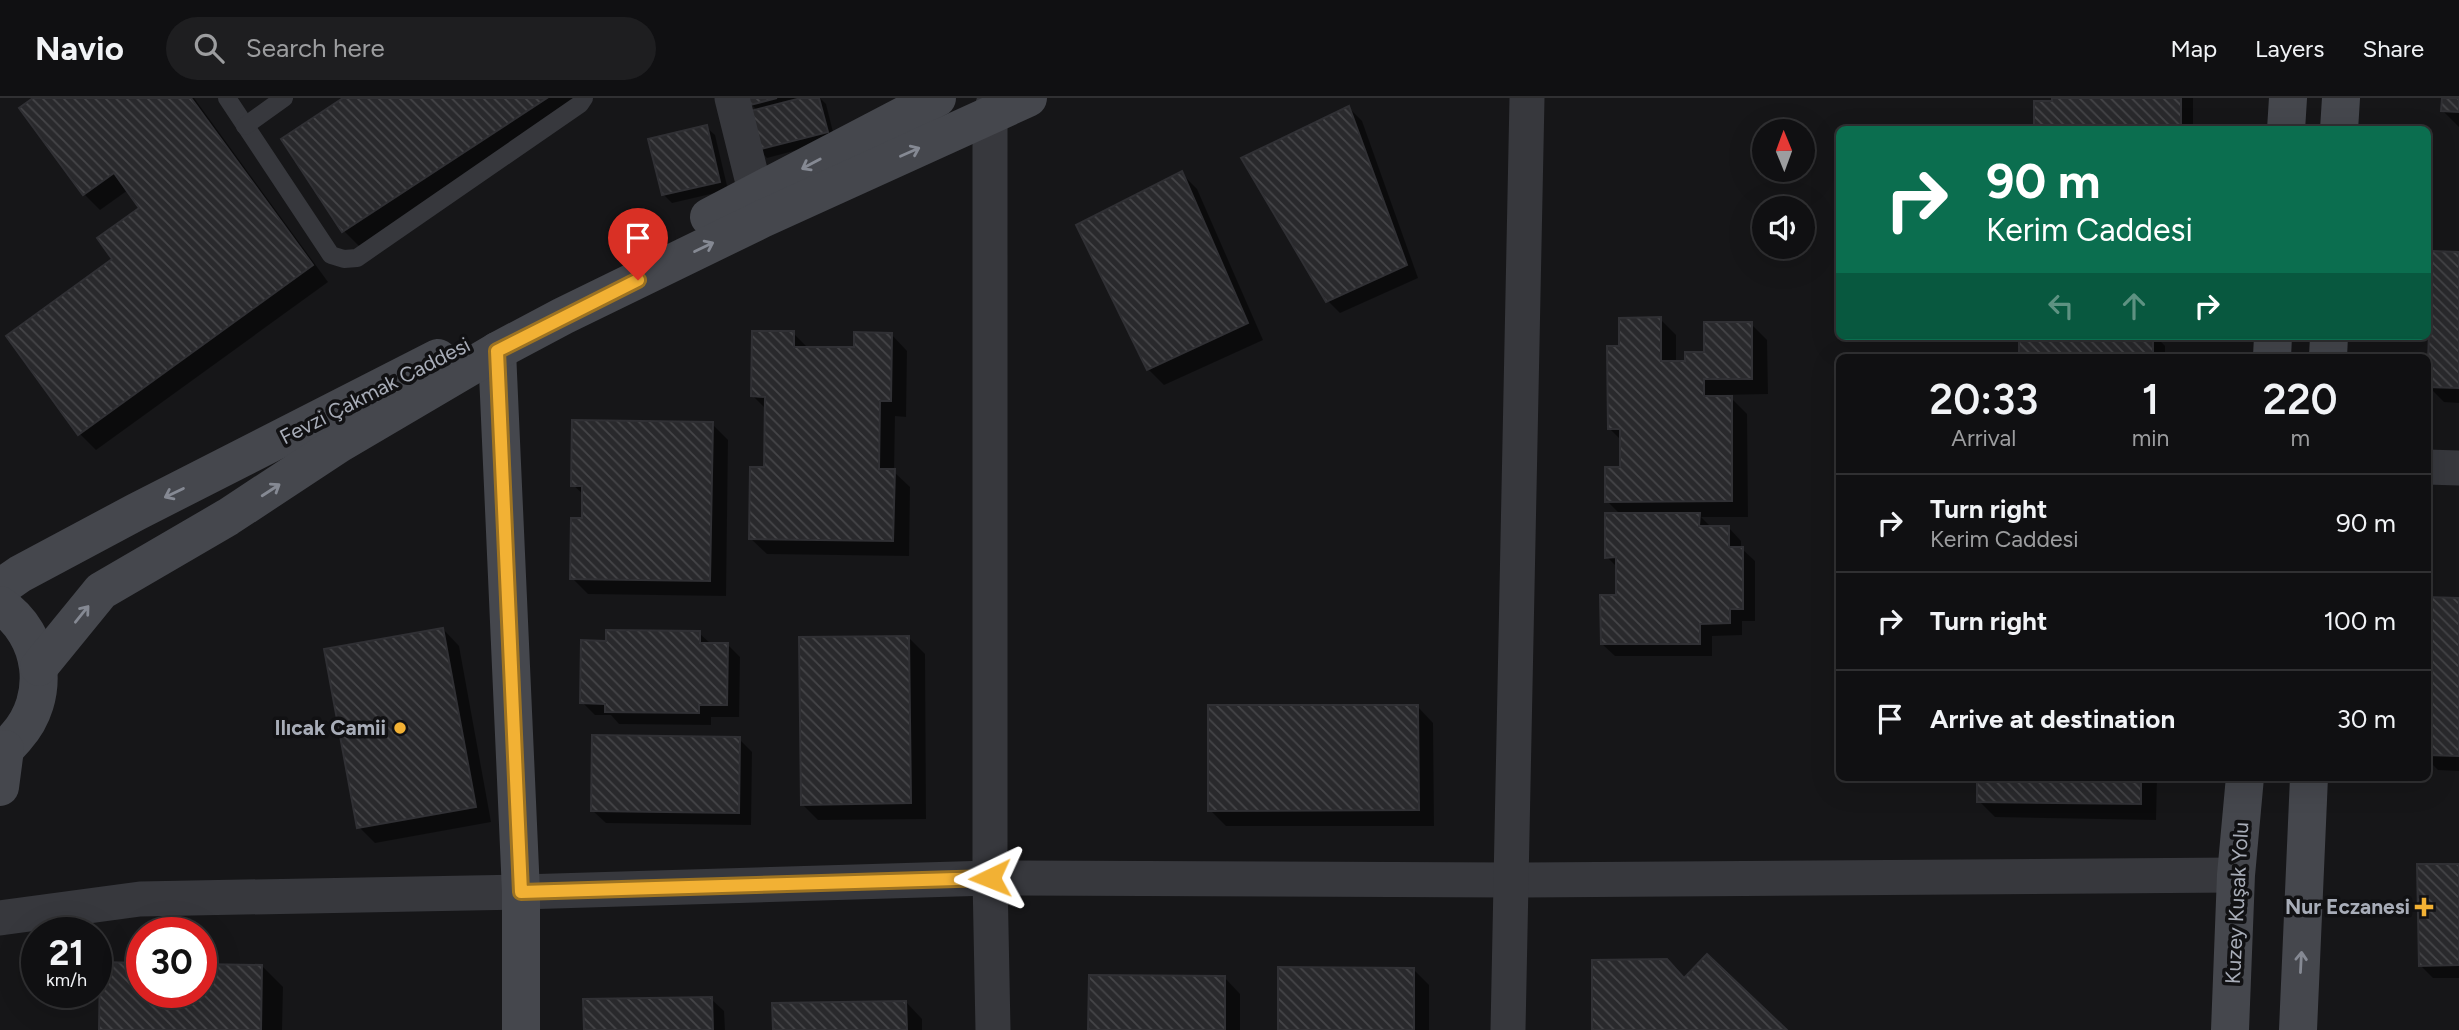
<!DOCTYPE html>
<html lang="en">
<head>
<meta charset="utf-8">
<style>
	:root { --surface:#101012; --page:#1e1e20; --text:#f1f3f6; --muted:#9c9d9f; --line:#303032 }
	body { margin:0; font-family:Figtree,sans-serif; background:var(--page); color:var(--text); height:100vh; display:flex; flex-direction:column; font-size:26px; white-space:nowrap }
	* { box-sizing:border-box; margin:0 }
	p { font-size:23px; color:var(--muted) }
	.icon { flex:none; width:38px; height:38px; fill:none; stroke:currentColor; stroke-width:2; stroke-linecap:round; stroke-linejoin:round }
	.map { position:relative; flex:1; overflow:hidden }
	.panel { position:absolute; left:1836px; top:256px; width:595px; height:427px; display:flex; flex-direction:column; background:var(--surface); border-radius:10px; box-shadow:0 7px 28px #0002,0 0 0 2px var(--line) }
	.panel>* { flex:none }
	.hud { position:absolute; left:1836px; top:28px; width:595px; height:214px; border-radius:10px; box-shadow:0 7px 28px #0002,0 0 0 2px var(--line); background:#0b6e4f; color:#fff; overflow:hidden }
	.needle { width:46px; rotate:359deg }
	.buttons { position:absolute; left:1752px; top:21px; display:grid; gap:14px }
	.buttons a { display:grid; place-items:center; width:63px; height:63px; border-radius:50%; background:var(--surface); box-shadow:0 7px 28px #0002,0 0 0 2px var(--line); font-size:35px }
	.speed { position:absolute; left:21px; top:819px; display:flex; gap:14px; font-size:35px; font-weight:700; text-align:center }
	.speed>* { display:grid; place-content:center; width:91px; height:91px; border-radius:50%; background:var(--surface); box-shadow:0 7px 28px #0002,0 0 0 2px var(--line); line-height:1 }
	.speed small { font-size:18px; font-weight:400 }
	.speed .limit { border:10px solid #d22; background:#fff; color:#111 }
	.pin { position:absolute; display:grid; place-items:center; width:60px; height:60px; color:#fff; margin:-72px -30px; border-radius:50% 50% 50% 0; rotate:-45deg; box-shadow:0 0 7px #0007 }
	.pin .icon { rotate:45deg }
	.me { position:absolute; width:77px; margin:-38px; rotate:268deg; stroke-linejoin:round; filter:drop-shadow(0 0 5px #0008) }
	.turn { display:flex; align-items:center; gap:24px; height:147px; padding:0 35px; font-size:32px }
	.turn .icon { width:91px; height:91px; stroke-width:2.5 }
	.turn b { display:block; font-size:49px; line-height:60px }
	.lanes { display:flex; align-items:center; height:66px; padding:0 35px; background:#0003; justify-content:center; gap:35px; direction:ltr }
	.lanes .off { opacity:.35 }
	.eta { display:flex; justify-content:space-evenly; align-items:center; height:119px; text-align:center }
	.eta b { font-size:42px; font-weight:600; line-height:49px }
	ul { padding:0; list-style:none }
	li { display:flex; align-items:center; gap:21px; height:98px; padding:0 35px; border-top:2px solid var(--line) }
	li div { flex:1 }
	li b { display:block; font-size:26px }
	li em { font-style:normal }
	header { display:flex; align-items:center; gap:42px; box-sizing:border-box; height:98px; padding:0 35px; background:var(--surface); border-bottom:2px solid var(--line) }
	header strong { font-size:33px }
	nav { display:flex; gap:38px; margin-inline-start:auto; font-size:24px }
	.search { width:490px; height:63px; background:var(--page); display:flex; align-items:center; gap:18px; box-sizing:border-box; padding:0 24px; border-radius:38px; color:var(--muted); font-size:26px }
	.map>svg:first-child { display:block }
	.shadow { fill:#0007 }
	.building { fill:url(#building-back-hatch); stroke:#303034; stroke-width:2 }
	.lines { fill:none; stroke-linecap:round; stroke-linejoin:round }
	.lane { stroke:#37383d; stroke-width:18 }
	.street { stroke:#37383d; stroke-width:35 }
	.secondary { stroke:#45474d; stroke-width:38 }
	.oneway { stroke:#858993 }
	.route-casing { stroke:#9d7322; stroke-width:18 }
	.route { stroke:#f2b134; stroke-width:12 }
	.poi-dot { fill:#f2b134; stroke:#111113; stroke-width:2.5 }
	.labels { text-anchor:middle; stroke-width:7; stroke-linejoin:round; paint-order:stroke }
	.street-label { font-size:21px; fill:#a8adb8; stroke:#111113 }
	.poi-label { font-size:21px; font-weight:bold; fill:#a8adb8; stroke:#111113; text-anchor:end }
</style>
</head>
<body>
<header>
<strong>Navio</strong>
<div class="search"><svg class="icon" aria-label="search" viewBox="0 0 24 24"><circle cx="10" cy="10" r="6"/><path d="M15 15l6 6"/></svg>Search here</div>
<nav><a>Map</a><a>Layers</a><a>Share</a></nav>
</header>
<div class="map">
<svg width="2459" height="932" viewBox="0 0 2459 932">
	<defs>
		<pattern id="building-back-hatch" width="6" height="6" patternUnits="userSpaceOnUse" patternTransform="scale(1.75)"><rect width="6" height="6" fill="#29292c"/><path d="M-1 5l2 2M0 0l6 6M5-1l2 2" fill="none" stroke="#454548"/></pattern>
	</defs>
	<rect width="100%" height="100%" fill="#161618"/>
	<!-- shadow -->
	<g class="shadow">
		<path d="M36 0H194L328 184 96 352 80 336 115 161 142 110 128 92 100 112 84 96Z"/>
		<path d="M346 0H583L360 149 344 133 283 41Z"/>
		<path d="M750 0H820L826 6 835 42 767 60 758 51V13L751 6Z"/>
		<path d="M2054 0H2193V32H2036L2054 4Z"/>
		<path d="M2444 0H2459V29L2443 13Z"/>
		<path d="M1349 10 1362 23 1418 180 1340 215 1327 202Z"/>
		<path d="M706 29 715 37 728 92 672 105 663 96Z"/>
		<path d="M1181 75 1197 91 1263 242 1164 287 1148 271Z"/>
		<path d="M2459 156V305L2444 304 2428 288Z"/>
		<path d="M1660 221 1676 237V265L1687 264 1706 256 1751 226 1767 242 1768 296 1721 297V300H1731L1747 316 1748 419H1701L1712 430H1729L1741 443V450L1755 463V523H1742V537L1712 538V558H1615L1602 546 1618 499V470L1607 459 1621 417 1607 403 1622 371V343L1610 331 1621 249Z"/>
		<path d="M793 235 809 251H856L891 236 907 253 906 319 895 318 894 374 910 389 909 458 767 456 750 440 766 371 767 312 753 298Z"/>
		<path d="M2021 238H2155L2165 248V259H2021Z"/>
		<path d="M712 326 728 342 726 498 588 496 572 480 583 422 584 397 573 387Z"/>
		<path d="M2427 501 2459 502V673L2438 672 2427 661Z"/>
		<path d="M443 531 459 548 491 724 375 745 359 729Z"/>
		<path d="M699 535 711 546H727L740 559 739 619H711V627L619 626 611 617H595L582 604Z"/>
		<path d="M909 540 925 556 926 721 818 722 802 706Z"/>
		<path d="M1417 608 1433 625 1434 728H1226L1210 712Z"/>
		<path d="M739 641 752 654 751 727 606 725 593 713Z"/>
		<path d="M1979 679H2157L2156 722 1995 719 1979 703Z"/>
		<path d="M2459 767V880H2433L2421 868Z"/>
		<path d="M262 868 283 889 282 932H100L142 894H201Z"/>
		<path d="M1413 871 1429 887V932H1280Z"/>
		<path d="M1224 879 1240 896V932H1090Z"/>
		<path d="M711 901 724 913 725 932H585Z"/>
		<path d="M906 904 922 921V932H775Z"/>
	</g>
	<!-- building -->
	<g class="building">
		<path d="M33 0H191L313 167 78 337 6 238 112 161 97 140 139 110 114 75 83 97 19 10Z"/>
		<path d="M343 0H547L342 134 281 41Z"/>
		<path d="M748 0H777L750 7Z"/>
		<path d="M801 0H819L828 34 757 52 747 14Z"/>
		<path d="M2052 0H2181V32H2034V3H2052Z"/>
		<path d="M2442 0H2459V14L2441 13Z"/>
		<path d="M1349 8 1407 167 1326 204 1241 60Z"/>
		<path d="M707 27 720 84 662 97 648 41Z"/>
		<path d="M1182 73 1248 225 1147 272 1076 127Z"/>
		<path d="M2432 153 2459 154V290L2427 289Z"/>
		<path d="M1661 219V263H1685V254H1704V224H1752V281H1704V298H1732V403L1605 404V369H1620V331H1608L1607 248H1619V220Z"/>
		<path d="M752 233H794V249H854V234L892 235 891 303H880L879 371H895L893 443 749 441 750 369H764L765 299 751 298Z"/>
		<path d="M2019 238H2153V256H2164V259H2019Z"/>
		<path d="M572 322 713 324 710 483 570 481 571 420H582V388H571Z"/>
		<path d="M1605 415H1700L1699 428H1729V449H1743V511H1730V525L1700 526V546H1601L1600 497H1616V459L1605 460Z"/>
		<path d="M2427 499 2459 500V658L2427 657Z"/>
		<path d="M443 530 476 709 357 730 324 551Z"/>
		<path d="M606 532 700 533V545H728L727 607H699V615L605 614V606L580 605 581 542 606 543Z"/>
		<path d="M909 538 911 705 801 707 799 539Z"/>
		<path d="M1208 607H1418L1419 712 1208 713Z"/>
		<path d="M592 637 740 639 739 715 591 713Z"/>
		<path d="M1977 679H2141V706L1977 704Z"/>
		<path d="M2417 766H2459V867L2419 868Z"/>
		<path d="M1707 856 1787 932H1592V862L1667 861 1684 880Z"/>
		<path d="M100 864 142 865V894H201V866L262 867 261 932H99Z"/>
		<path d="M1278 869 1414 870V932H1278Z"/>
		<path d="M1089 877 1225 878V932H1088Z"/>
		<path d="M712 899 713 932H584L583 901Z"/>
		<path d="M906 903 907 932H773L772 905Z"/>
	</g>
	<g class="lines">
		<!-- lane -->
		<g class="lane">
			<path d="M227 0 331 157 344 161 357 160 580 6 584 0"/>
			<path d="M245 28 284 0"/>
		</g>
		<!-- street -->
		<g class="street">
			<path d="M732 0 762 121"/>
			<path d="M2427 369 2459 370"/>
			<path d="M0 820 140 801 521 794 990 780 1513 782 2236 777"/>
			<path d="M993 932 990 780V18L995 0"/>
			<path d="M1508 932 1527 0"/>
		</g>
		<!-- secondary -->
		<g class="secondary">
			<path d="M2286 32 2288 0"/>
			<path d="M2339 32 2341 0"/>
			<path d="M709 119 937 0"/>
			<path d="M497 253 521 794V932"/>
			<path d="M2272 259 2273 238"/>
			<path d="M2328 259 2329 238"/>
			<path d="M0 490 20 476 136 414 438 260"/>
			<path d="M0 507C44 537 52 599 16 639 11 645 7 650 0 654"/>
			<path d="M39 569 101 493 228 419 339 346 497 253 563 218 762 121 1028 0"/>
			<path d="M0 689 5 651"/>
			<path d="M2230 932 2236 777 2245 679"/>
			<path d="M2298 932 2309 679"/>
		</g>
	</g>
	<!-- one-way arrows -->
	<defs><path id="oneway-shaft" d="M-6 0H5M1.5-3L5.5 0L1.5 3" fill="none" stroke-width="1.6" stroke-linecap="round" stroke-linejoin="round" transform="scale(1.75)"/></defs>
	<g class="oneway">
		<use href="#oneway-shaft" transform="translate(910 54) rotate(-24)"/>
		<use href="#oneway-shaft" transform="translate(811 66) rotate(152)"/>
		<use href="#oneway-shaft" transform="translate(704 149) rotate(-26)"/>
		<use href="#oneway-shaft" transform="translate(271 392) rotate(-33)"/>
		<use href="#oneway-shaft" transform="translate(174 395) rotate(154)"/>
		<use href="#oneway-shaft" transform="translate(82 516) rotate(-51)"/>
		<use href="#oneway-shaft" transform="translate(2301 864) rotate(-87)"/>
	</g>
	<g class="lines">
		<!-- route casing -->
		<g class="route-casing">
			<path id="route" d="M638 182 497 253 521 794 990 780"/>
		</g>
		<!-- route -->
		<use href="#route" class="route"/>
	</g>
	<!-- markers -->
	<g class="poi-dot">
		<circle cx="400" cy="630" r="7"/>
		<path d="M2420.5 798.5h7v7h7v7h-7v7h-7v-7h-7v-7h7z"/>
	</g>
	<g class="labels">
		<!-- street labels -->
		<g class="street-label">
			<text transform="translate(375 293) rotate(-27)" y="7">Fevzi Çakmak Caddesi</text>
			<text transform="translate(2237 805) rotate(-87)" y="7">Kuzey Kuşak Yolu</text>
		</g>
		<!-- poi labels -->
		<g class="poi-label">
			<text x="386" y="637">Ilıcak Camii</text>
			<text x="2410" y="816">Nur Eczanesi</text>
		</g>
	</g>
</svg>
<div class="buttons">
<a><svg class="needle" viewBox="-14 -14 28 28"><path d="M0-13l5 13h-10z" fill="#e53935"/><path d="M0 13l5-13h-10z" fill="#9c9d9f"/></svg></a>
<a><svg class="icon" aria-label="sound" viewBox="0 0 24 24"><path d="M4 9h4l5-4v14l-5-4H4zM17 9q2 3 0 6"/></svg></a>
</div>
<div class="speed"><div>21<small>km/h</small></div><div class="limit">30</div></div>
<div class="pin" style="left:638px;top:182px;background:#d93025"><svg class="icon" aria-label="arrive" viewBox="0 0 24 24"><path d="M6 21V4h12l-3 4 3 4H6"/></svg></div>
<svg class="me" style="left:990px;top:780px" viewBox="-20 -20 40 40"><path d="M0-17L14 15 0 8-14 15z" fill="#f2b134" stroke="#fff" stroke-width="4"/></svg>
<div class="hud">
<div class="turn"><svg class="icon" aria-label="right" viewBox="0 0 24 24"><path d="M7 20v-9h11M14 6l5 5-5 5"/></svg><div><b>90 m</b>Kerim Caddesi</div></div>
<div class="lanes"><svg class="icon off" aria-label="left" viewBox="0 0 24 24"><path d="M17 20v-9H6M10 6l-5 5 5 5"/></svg><svg class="icon off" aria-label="ahead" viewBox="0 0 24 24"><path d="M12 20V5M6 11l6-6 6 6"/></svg><svg class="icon" aria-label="right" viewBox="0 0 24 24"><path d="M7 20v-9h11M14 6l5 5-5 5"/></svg></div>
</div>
<section class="panel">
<div class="eta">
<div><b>20:33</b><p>Arrival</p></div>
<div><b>1</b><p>min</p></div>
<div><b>220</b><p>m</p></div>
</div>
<ul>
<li><svg class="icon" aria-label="right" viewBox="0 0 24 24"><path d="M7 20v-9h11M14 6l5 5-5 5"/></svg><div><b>Turn right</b><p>Kerim Caddesi</p></div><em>90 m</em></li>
<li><svg class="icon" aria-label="right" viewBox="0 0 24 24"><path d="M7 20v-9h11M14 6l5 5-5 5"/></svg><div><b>Turn right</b></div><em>100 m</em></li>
<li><svg class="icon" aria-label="arrive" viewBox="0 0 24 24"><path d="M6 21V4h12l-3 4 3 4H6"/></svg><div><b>Arrive at destination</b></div><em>30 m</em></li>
</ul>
</section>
</div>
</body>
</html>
